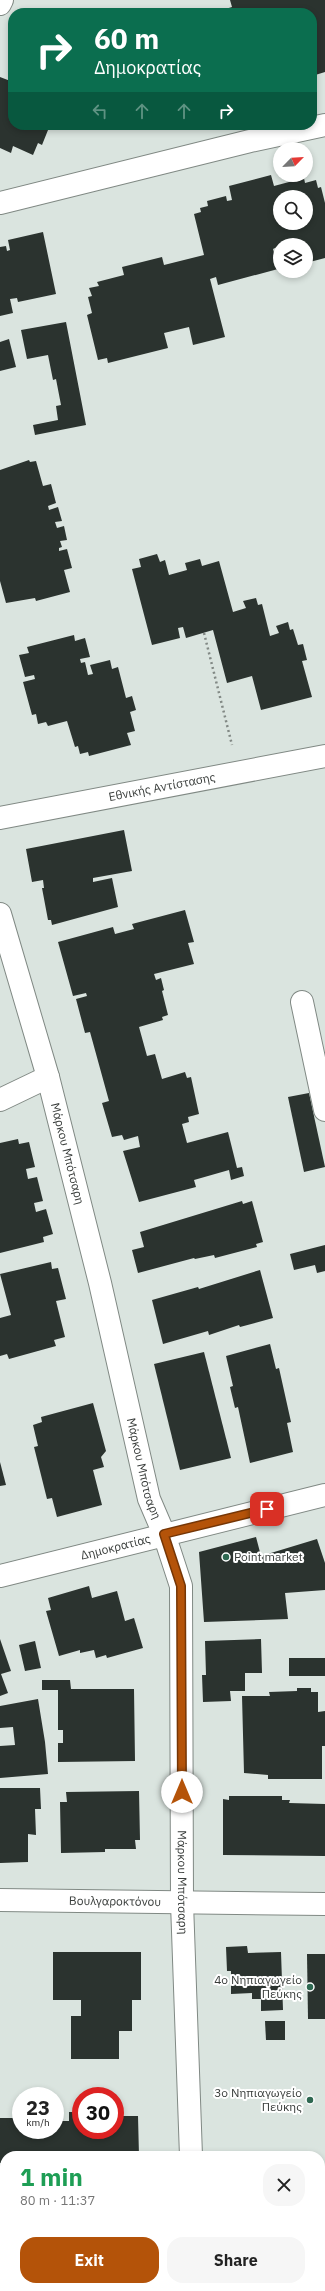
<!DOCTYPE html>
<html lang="en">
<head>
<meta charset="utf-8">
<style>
	:root { --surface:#fff; --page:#f6f6f6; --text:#222; --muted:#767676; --accent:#b45309 }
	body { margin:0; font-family:"IBM Plex Sans",sans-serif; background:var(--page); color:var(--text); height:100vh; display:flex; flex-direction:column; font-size:15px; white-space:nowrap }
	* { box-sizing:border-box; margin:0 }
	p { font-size:13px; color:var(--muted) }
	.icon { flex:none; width:22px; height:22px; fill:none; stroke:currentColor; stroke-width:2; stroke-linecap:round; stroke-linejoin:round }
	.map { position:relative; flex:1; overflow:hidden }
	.panel { position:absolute; left:0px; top:2151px; width:325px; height:140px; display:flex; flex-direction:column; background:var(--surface); border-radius:16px 16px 0 0; box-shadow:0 2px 6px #0003 }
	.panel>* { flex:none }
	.banner { position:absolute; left:8px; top:8px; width:309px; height:122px; border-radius:16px; box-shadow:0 2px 6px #0003; background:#0b6e4f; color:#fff; overflow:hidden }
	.needle { width:26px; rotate:66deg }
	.tools { position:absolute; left:273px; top:142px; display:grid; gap:8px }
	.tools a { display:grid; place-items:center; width:40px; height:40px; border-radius:50%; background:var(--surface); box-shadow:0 2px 6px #0003; font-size:20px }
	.speed { position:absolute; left:12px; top:2087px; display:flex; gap:8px; font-size:20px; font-weight:700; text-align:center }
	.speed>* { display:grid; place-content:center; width:52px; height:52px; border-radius:50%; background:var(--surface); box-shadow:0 2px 6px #0003; line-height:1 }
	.speed small { font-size:10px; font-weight:400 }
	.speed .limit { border:6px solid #d22; background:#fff; color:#111 }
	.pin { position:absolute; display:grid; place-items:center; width:34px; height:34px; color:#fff; margin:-17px; border-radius:8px; box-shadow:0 2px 6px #0006 }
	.me { position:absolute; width:44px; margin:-22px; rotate:0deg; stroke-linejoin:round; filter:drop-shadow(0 0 3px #0008) }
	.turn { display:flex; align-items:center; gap:14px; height:84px; padding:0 20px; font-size:18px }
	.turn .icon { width:52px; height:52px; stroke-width:2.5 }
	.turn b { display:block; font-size:28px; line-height:34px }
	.lanes { display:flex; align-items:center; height:38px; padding:0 20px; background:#0003; justify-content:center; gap:20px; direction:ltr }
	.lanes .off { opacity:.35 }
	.round { display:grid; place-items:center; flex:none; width:42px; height:42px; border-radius:16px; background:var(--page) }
	.summary { display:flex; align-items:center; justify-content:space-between; height:68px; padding:0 20px }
	h1 { font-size:24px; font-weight:700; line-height:30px; color:#1e9e55 }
	.primary-button { display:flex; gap:8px; margin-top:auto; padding:8px 20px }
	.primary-button a { flex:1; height:46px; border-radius:16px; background:var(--accent); color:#fff; font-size:16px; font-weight:700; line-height:46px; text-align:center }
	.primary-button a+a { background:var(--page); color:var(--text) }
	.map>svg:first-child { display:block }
	.building { fill:#2b332f; fill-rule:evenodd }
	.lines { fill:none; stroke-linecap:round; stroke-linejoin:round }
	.minor-casing { stroke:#808984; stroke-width:24 }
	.path { stroke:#828985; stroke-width:2.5; stroke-dasharray:2 3; stroke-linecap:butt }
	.minor { stroke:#fff; stroke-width:22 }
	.route-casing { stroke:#753606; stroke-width:10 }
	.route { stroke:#b45309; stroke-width:7 }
	.poi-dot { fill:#2e6851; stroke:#fff; stroke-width:1.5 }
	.labels { text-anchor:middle; stroke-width:4; stroke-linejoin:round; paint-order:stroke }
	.street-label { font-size:12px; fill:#393d3b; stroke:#fff }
	.poi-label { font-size:12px; fill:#393d3b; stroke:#fff; text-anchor:end }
</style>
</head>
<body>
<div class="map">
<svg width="325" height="2291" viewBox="0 0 325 2291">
	<rect width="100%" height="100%" fill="#dae4df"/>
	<!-- building -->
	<g class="building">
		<path d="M230 0H325V72L312 76V13H212L232 7Z"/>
		<path d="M0 77 13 82V125H50L42 145 38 143 33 155 13 146 11 153 0 148Z"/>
		<path d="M271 175 274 186 304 178 305 183 316 180 318 188 321 187 325 203V258L306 263V245H280V256L277 247 273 249 278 269 218 285 216 277 210 279 225 337 193 345 189 327 164 333 168 348 108 363 107 358 98 360 87 315 92 313 88 297 92 296 89 288 99 286 97 282 124 275 122 267 162 257 164 265 204 255 194 214 201 212 200 208 208 206 207 201 226 196 227 201 232 200 229 186ZM280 197H306V223H280Z"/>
		<path d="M43 232 56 294 18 302 17 298 10 299 13 313 0 316V247L6 246 7 251 10 250 8 240Z"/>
		<path d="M66 322 86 425 35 435 33 425 58 420 56 406 61 405 56 379 53 380 48 355 27 359 21 330Z"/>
		<path d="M9 339 16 367 0 371V342Z"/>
		<path d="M29 460 30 462 36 461 43 486 51 484 56 503 48 506 49 510 58 507 62 521 55 522 57 528 64 526 67 540 60 541 62 547 59 548V551L67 549 72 568 64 570 70 592 36 601 35 598 6 603 0 581V470Z"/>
		<path d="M157 554 160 562 165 560 169 575 187 570 185 563 200 559 202 566 219 561 233 612 246 608 243 601 256 598 258 605 262 604 270 636 279 633 276 626 288 622 290 630 293 629 298 645 303 644 307 660 302 661 312 697 261 710 252 676 227 683 213 630 186 638 183 627 178 628 180 638 152 645 132 569 141 567 139 559Z"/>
		<path d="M74 635 75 641 85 638 90 657 80 659 81 663 85 662 88 675 93 674 90 665 110 660 112 669 118 667 126 698 132 696 136 710 130 712 135 731 127 733 131 745 89 756 88 752 80 754 78 746 75 747 67 721 48 726 46 722 38 724 36 714 32 715 23 682 35 679 34 675 25 677 19 655 29 653 27 647Z"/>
		<path d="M124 830 132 871 93 878V882L112 878 118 907 52 925 51 920H48L42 888H44L43 880 32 882 26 849Z"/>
		<path d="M185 910 194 942 188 943 194 964 154 974 156 980 161 978 164 990 162 991 168 1015 162 1017 163 1020 139 1027 147 1056 155 1054 162 1079 185 1072 187 1078 191 1077 199 1114 188 1117 189 1122 182 1124 187 1143 228 1132 237 1168 242 1167 244 1176 231 1180 229 1170 194 1180 196 1187 139 1202 123 1151 140 1147 138 1136 124 1140 122 1135 112 1137 102 1103 109 1101 90 1032 85 1033 76 999 87 996 86 993 73 996 58 942 113 927 115 934 134 929 132 924Z"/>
		<path d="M309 1093 325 1167 304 1172 288 1097Z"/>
		<path d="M18 1139 19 1144 29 1142 35 1167 26 1169 28 1179 37 1177 43 1201 34 1203 36 1212 46 1209 53 1234 43 1237 44 1242 0 1253V1143Z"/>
		<path d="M242 1201 243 1204 252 1201 263 1242 256 1244 257 1247 215 1258 214 1255 195 1259 194 1258 138 1273 132 1250 144 1247 140 1232Z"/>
		<path d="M325 1245V1271L317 1273 315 1265 294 1270 290 1254Z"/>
		<path d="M51 1262 52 1269 58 1268 66 1299 56 1301 65 1337 54 1340 56 1346 9 1359 7 1354 0 1356V1318L11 1315 0 1274Z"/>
		<path d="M260 1270 273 1318 240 1327 239 1325 209 1335 208 1331 163 1344 152 1300 198 1287 199 1289Z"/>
		<path d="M270 1344 276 1369 279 1368 291 1422 287 1423 293 1452 250 1463 238 1407 235 1408 230 1387 233 1386 226 1356Z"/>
		<path d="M204 1352 231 1458 180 1470 154 1364Z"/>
		<path d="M93 1403 106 1451 101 1457 104 1467 93 1470 102 1505 57 1517 52 1498 47 1499 34 1447 38 1446 33 1425 42 1422 41 1417Z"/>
		<path d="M0 1462 6 1485 0 1486Z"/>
		<path d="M256 1537 261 1556 317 1539 325 1563V1590L285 1593 288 1619 204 1622 199 1552Z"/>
		<path d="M89 1586 92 1598 117 1591 125 1621 134 1618 143 1648 107 1658 106 1655 96 1658 94 1650 80 1653V1650L59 1656 46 1611 51 1610 48 1598Z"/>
		<path d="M0 1639 11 1671 1 1674 8 1693 0 1696Z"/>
		<path d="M261 1639 262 1673H245V1691H230L231 1701 203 1702 202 1675H206L205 1641Z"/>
		<path d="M35 1641 41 1668 25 1671 19 1645Z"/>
		<rect x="289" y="1658" width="36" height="18"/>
		<path d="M42 1680H70L71 1689H134L135 1761 58 1762V1743H63V1730H58V1690H42Z"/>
		<path d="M297 1688H311V1692H318V1712L325 1711V1746H322V1779H268V1775L244 1773 242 1696H270L269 1692 297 1691Z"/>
		<path d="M38 1699 45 1742 48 1774 0 1778V1746L15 1745 13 1727 0 1728V1706Z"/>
		<path d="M0 1788H40L41 1809H35L36 1835 28 1834V1862L0 1863Z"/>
		<path d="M139 1791 140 1840H135L136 1849H105V1852L61 1853 60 1802H67L66 1792Z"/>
		<path d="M229 1796H282V1800H290L289 1803 325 1804V1856L223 1855V1799L229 1800Z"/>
		<path d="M247 1946 248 1953 281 1952 283 2010 261 2011V1999H252V1993L231 1994V1971H227L226 1947Z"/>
		<path d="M53 1952H141V2000H132V2031H119V2059H71V2016H81V2000H53Z"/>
		<path d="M307 1954H325V2019H308Z"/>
		<path d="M265 2021H285V2040H266Z"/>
		<path d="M69 2112H81V2130H115V2116H138L139 2156H5V2163H0V2118H21V2130H55V2117H58V2121H69Z"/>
		<path d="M0 2204H5V2264H1Z"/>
		<rect x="320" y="2212" width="5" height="47"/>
		<path d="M320 2270 321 2289H280V2286H320Z"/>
	</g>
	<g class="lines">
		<!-- minor casing -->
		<g class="minor-casing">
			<g id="minor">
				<path d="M0 4 2 0"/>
				<path d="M0 203 250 141 325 125"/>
				<path id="s1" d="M0 818 325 756"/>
				<path id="s2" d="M0 914 48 1077 100 1283 149 1499 164 1534 181 1586 182 1903 191 2156"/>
				<path d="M302 1002 325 1110"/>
				<path d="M0 1100 48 1077"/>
				<path id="s3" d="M0 1576 325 1495"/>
				<path id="s4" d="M0 1900 325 1904"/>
				<path d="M196 2286V2291"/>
			</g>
		</g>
		<!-- path -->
		<path class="path" d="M204 633 232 745"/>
		<!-- minor -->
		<use href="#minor" class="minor"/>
	</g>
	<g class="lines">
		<!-- route casing -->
		<g class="route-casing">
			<path id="route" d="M182 1792 181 1586 164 1534 267 1509"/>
		</g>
		<!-- route -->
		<use href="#route" class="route"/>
	</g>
	<!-- markers -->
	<g class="poi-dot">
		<circle cx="226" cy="1557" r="4"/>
		<circle cx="310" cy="1987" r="4"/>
		<circle cx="310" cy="2100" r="4"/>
	</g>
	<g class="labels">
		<!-- street labels -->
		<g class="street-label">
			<text dy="4" stroke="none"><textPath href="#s1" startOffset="165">Εθνικής Αντίστασης</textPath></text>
			<text dy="4" stroke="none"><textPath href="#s2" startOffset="249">Μάρκου Μπότσαρη</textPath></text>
			<text dy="4" stroke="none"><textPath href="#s2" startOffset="573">Μάρκου Μπότσαρη</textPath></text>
			<text dy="4" stroke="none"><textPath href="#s3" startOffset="119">Δημοκρατίας</textPath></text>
			<text dy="4" stroke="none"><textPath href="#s2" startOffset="993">Μάρκου Μπότσαρη</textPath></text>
			<text dy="4" stroke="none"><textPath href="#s4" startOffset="115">Βουλγαροκτόνου</textPath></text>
		</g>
		<!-- poi labels -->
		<g class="poi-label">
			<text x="234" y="1561" text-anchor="start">Point market</text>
			<text x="302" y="1984">4ο Νηπιαγωγείο<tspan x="302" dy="14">Πεύκης</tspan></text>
			<text x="302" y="2097">3ο Νηπιαγωγείο<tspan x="302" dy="14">Πεύκης</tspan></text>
		</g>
	</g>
</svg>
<div class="tools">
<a><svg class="needle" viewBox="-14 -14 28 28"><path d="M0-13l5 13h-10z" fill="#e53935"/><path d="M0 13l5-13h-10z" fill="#767676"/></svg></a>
<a><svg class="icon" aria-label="search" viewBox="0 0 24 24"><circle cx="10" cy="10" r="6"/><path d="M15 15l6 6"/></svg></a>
<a><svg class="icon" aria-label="layers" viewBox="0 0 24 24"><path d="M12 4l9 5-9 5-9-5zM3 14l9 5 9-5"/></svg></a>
</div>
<div class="speed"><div>23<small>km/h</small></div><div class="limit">30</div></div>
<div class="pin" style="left:267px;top:1509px;background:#d93025"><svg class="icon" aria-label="arrive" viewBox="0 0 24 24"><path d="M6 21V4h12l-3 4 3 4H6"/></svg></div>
<svg class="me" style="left:182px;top:1792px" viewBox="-20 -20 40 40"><circle r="19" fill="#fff"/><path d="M0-13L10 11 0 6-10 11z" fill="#b45309"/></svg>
<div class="banner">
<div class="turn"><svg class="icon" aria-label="right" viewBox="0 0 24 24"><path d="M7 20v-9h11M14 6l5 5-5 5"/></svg><div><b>60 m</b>Δημοκρατίας</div></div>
<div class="lanes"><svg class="icon off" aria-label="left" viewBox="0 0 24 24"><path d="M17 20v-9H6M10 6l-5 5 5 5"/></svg><svg class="icon off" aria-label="ahead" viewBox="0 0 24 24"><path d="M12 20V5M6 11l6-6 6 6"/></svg><svg class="icon off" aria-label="ahead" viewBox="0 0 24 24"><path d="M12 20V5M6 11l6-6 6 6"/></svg><svg class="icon" aria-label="right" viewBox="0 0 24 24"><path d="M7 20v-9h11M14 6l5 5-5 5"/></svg></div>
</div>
<section class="panel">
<div class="summary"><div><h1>1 min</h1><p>80 m · 11:37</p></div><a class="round"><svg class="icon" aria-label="close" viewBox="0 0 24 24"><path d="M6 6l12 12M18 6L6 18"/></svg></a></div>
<div class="primary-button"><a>Exit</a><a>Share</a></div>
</section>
</div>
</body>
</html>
